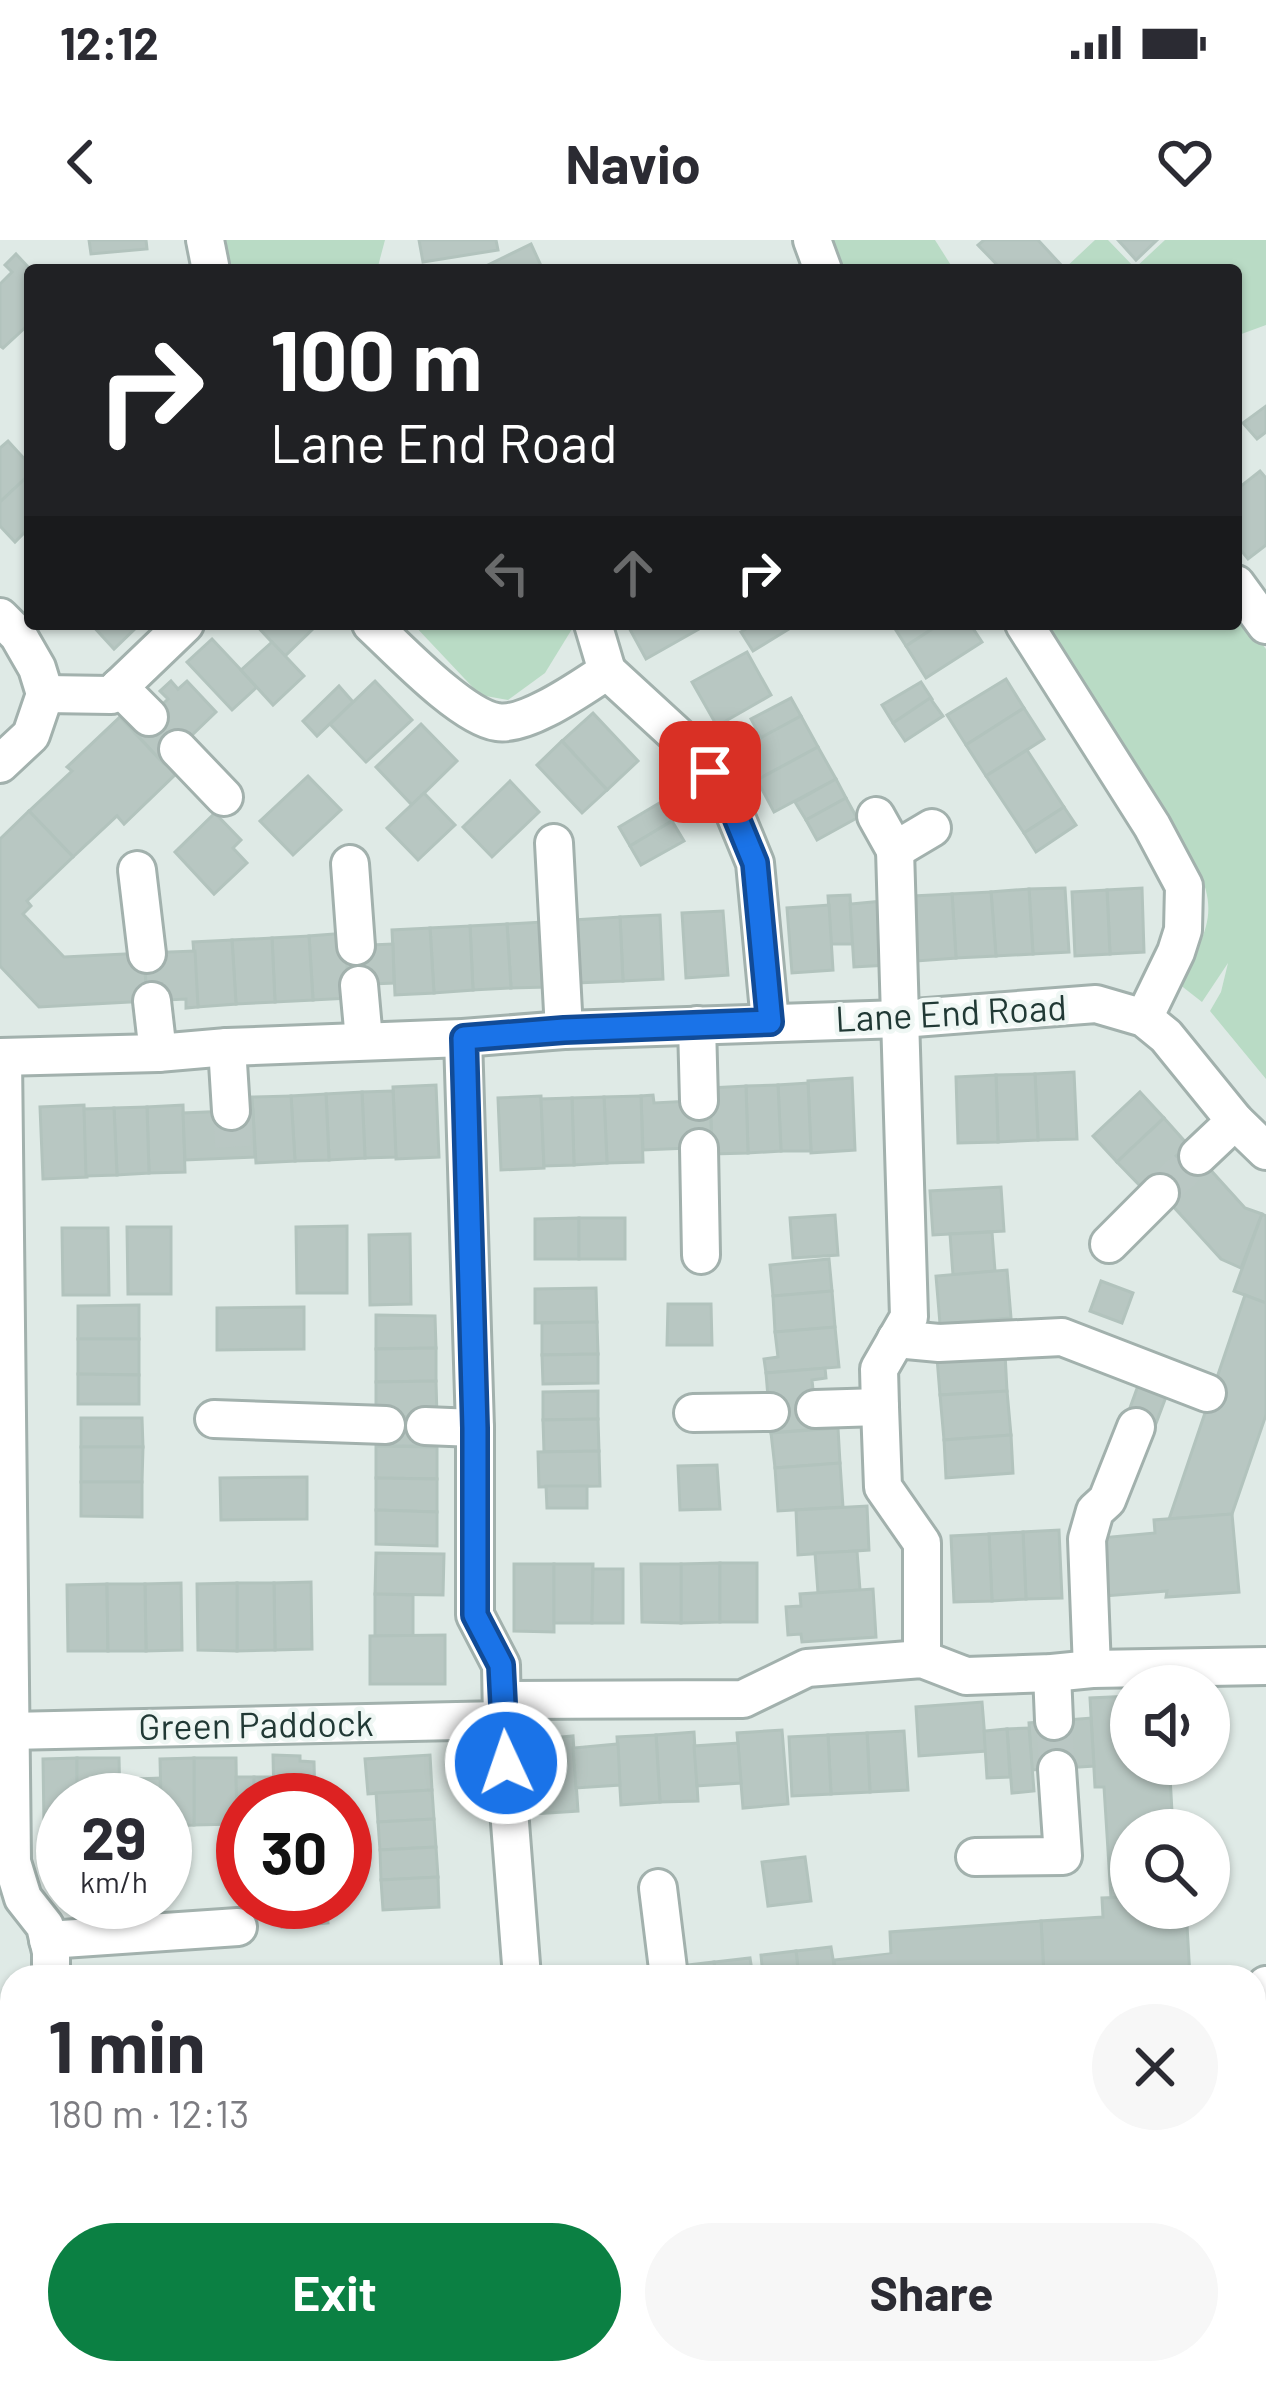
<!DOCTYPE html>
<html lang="en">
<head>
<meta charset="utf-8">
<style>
	:root { --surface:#fff; --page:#f7f7f7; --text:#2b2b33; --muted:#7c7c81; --accent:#0b8043 }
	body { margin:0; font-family:Barlow,sans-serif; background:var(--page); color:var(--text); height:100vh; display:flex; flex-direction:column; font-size:45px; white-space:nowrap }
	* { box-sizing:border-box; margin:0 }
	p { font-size:39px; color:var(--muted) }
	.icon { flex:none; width:66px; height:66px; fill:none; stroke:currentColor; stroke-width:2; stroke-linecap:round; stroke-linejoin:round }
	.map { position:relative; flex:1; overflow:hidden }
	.panel { position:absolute; left:0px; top:1725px; width:1266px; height:420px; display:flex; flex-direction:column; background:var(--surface); border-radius:36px 36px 0 0; box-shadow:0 3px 9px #0004 }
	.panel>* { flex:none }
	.guide { position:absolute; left:24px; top:24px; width:1218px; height:366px; border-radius:12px; box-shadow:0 3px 9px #0004; background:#202124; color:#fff; overflow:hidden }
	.fabs { position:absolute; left:1110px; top:1425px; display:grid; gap:24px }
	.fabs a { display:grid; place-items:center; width:120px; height:120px; border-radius:50%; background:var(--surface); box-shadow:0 3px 9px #0004; font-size:60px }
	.speed { position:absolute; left:36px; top:1533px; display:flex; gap:24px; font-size:60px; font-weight:700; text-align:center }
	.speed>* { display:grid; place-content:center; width:156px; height:156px; border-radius:50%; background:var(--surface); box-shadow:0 3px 9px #0004; line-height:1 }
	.speed small { font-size:30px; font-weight:400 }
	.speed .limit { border:18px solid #d22; background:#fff; color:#111 }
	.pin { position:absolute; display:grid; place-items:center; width:102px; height:102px; color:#fff; margin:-51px; border-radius:24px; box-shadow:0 6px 18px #0006 }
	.me { position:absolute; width:132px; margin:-66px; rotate:357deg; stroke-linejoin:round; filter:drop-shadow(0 0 9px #0008) }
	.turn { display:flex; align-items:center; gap:42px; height:252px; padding:0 48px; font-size:54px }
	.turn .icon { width:156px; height:156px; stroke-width:2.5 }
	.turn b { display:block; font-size:84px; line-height:102px }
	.lanes { display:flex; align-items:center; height:114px; padding:0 48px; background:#0003; justify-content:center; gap:60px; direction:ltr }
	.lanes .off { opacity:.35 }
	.round { display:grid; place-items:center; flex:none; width:126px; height:126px; border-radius:63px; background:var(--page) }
	.summary { display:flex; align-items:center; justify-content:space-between; height:204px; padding:0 48px }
	h1 { font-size:72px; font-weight:700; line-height:90px }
	.cta { display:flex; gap:24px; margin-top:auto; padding:24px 48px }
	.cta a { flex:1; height:138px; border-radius:72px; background:var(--accent); color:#fff; font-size:48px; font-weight:700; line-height:138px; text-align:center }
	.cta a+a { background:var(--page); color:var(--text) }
	.status { display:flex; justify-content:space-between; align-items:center; height:84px; padding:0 60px; background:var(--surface); direction:ltr }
	.status svg { height:33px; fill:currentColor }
	header { display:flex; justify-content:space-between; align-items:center; height:156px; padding:0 48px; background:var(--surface); font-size:54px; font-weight:700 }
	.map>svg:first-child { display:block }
	.green { fill:#b9dbc5 }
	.building { fill:#b8c7c2; stroke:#b2c3bd; stroke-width:3 }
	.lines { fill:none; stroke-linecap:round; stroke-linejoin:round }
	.minor-tunnel { stroke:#b9c7c3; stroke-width:36; stroke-dasharray:36 18; stroke-linecap:butt }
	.minor-casing { stroke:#a2b1ad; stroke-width:42 }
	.minor { stroke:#fff; stroke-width:36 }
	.route-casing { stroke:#114b97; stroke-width:30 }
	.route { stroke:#1a73e8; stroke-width:21 }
	.labels { text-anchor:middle; stroke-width:9; stroke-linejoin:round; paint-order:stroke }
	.street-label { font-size:36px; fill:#213935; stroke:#eff7f4 }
</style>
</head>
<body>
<div class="status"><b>12:12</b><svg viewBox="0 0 49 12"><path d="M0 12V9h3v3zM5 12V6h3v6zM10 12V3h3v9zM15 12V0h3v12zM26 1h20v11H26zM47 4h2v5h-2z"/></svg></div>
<header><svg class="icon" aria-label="back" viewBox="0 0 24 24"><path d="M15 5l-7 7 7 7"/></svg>Navio<svg class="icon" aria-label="heart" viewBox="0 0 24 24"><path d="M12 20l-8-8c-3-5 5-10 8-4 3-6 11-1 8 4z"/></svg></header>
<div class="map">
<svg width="1266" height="2145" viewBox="0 0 1266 2145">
	<rect width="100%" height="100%" fill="#dfeae6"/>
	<!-- green -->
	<g class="green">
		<path d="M226 0H385L377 30H234L229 19Z"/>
		<path d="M818 0H935L954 30H833Z"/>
		<path d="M1095 0H1108L1135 28 1165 0H1266V85L1236 96V30H1063Z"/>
		<path d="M1236 372 1266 409V839L1210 771 1221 752 1228 723 1202 762 1179 744C1201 700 1222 676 1197 628L1038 384H1236Z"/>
		<path d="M413 384H569L572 389 545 433 508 460 480 455Z"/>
		<path d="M1266 1823V2007L1254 1997V1834Z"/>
	</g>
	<!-- building -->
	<g class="building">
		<path d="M89 0H146L147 9 91 14Z"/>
		<path d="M419 0H496L498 10 423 22Z"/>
		<path d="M984 0H1038L1062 26 1058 30H1002L978 5Z"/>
		<path d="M1118 0H1157L1136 20Z"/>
		<path d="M531 4 543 30H490L488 25Z"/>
		<path d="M16 14 31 30 30 83 3 108 0 106V44L12 32 5 25Z"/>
		<path d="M1266 166V192L1257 199 1243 183Z"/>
		<path d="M8 201 30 225V234L0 262V208Z"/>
		<path d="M1260 231 1266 238V305L1248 319 1236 304V250Z"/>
		<path d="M30 234V287L15 302 0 286V262Z"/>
		<path d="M91 384H140L114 409Z"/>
		<path d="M255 384H318L285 416Z"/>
		<path d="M627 384H696L699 389 646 419Z"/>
		<path d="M754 384H790L792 387 753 411 741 392Z"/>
		<path d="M892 384H940L906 406Z"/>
		<path d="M940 384H970L982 402 926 438 906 406Z"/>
		<path d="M212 399 257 447 232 470 187 422Z"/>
		<path d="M272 402 304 436 273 465 241 430Z"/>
		<path d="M747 412 771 455 717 486 692 442Z"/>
		<path d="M1006 439 1024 468 966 505 947 475Z"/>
		<path d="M171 441 178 449 187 441 216 472 163 523 128 486 149 477 168 459 160 451Z"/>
		<path d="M375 441 412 480 366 522 330 484Z"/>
		<path d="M921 442 932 459 893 483 882 465Z"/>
		<path d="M339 446 353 462 317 496 303 481Z"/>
		<path d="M791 458 801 476 761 498 751 479Z"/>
		<path d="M930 458 943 476 905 501 893 483Z"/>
		<path d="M1024 468 1044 499 986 536 966 505Z"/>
		<path d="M593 473 638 521 607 550 562 501Z"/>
		<path d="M801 476 818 507 757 540 740 509Z"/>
		<path d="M120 477 163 523 178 532 124 584 117 576 73 617 29 571 72 531 67 527Z"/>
		<path d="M421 484 457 521 412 565 376 527Z"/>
		<path d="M562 501 607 550 582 573 537 525Z"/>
		<path d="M818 507 836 539 774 572 757 540Z"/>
		<path d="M1027 510 1064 567 1024 593 986 536Z"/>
		<path d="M308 536 341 570 293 615 260 581Z"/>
		<path d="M836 539 846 558 806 580 795 562Z"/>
		<path d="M510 541 539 572 492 617 463 587Z"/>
		<path d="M424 553 455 585 418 620 387 588Z"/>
		<path d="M846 558 857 578 817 600 806 580Z"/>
		<path d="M661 562 672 581 630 606 619 587Z"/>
		<path d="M1064 567 1076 585 1036 612 1024 593Z"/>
		<path d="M29 571 73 617 27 661 31 666 23 674 64 717 144 713 147 761 39 767 0 726V599Z"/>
		<path d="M215 573 241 600 233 608 247 623 214 654 175 612Z"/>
		<path d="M672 581 684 601 641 625 630 606Z"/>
		<path d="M1065 648 1069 712 1033 714 1029 649Z"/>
		<path d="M1142 648 1144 712 1110 714 1107 650Z"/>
		<path d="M1029 649 1033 714 996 716 991 652Z"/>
		<path d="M1107 650 1110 714 1075 716 1072 652Z"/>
		<path d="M991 652 996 716 956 718 952 654Z"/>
		<path d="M952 654 956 718 917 721 913 656Z"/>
		<path d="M850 655 853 704H831L828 656Z"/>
		<path d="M884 661 889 725 854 727 850 664Z"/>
		<path d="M829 665 833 730 792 733 787 668Z"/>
		<path d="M723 671 728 735 686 738 682 673Z"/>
		<path d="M660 675 663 739 623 741 620 677Z"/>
		<path d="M620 677 623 741 577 743 574 680Z"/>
		<path d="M543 682 547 747 511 748 507 684Z"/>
		<path d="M507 684 511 748 473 750 470 686Z"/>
		<path d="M470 686 473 750 434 753 430 688Z"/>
		<path d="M430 688 434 753 395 755 392 690Z"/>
		<path d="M346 693 349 758 313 760 309 696Z"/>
		<path d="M309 696 313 760 275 762 272 698Z"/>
		<path d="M272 698 275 762 236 764 232 700Z"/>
		<path d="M232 700 236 764 198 767 193 702Z"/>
		<path d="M393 704 394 743 348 745 346 706Z"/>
		<path d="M195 711 198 767 186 768V759L147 761 144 713Z"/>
		<path d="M1074 832 1077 899 1038 900 1035 834Z"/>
		<path d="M1035 834 1038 900 998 902 996 835Z"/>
		<path d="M996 835 998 902 958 903 956 837Z"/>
		<path d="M852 838 855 910 811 913 808 841Z"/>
		<path d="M808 843 811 911H781L778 845Z"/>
		<path d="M436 845 439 917 396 919 393 847Z"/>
		<path d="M778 845 781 911 748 913 746 846Z"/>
		<path d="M746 846 748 913 712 914 710 848Z"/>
		<path d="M393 851 396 917 365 918 362 852Z"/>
		<path d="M362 852 365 918 329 920 326 854Z"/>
		<path d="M1140 852 1164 878 1117 922 1093 896Z"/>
		<path d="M326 854 329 920 295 921 291 856Z"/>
		<path d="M653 855 654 863 710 860 712 907 643 910 641 856Z"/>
		<path d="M291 856 295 921 256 923 252 857Z"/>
		<path d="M541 856 544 928 501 930 498 858Z"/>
		<path d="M641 856 643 922 607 923 604 857Z"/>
		<path d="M604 857 607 923 574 925 572 858Z"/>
		<path d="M572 858 574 925 544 926 541 859Z"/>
		<path d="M84 865 87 937 43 939 40 867Z"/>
		<path d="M183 865 185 932 149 933 147 867Z"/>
		<path d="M147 867 149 933 117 935 114 868Z"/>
		<path d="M114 868 117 935 86 936 84 869Z"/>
		<path d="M253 870 255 917 185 920 183 873Z"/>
		<path d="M1164 878 1188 905 1142 948 1117 922Z"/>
		<path d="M1188 905 1245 968 1262 974 1241 1028 1221 1019 1150 941Z"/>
		<path d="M1001 947 1004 991 933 995 930 951Z"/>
		<path d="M1262 974 1266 976V1063L1234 1051Z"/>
		<path d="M835 975 838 1015 793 1018 790 978Z"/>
		<path d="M579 978V1019H535V979Z"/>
		<rect x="579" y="978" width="46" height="41"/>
		<path d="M347 986V1053H297L296 987Z"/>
		<path d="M127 987H171V1054H128Z"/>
		<path d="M62 988H108L109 1055H63Z"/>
		<path d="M992 992 995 1031 953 1035 950 994Z"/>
		<path d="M410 994 411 1064 370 1065 369 995Z"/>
		<path d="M829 1019 832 1051 773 1056 770 1025Z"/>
		<path d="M1007 1030 1011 1078 940 1084 936 1036Z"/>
		<path d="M1101 1041 1133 1053 1122 1083 1090 1071Z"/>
		<path d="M596 1048 597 1082 535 1083V1049Z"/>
		<path d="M832 1051 835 1087 775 1092 773 1056Z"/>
		<path d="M1245 1055 1266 1063V1175L1232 1274 1169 1279Z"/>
		<path d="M668 1064H711L712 1105H667Z"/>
		<path d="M139 1065V1099H78V1066Z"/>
		<path d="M304 1067V1109L217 1110V1068Z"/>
		<path d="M376 1075 435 1076 436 1108 376 1109Z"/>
		<path d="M597 1082 598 1114 542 1115V1083Z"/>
		<path d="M835 1087 839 1127 766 1133 764 1119 778 1117 775 1092Z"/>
		<path d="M78 1099H139V1135L78 1134Z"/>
		<path d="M436 1108V1141L376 1142V1109Z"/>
		<path d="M1005 1113 1007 1151 940 1155 937 1118Z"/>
		<path d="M598 1114V1143L543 1144 542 1115Z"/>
		<path d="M825 1128 826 1138 812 1140 817 1189 771 1193 766 1133Z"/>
		<path d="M78 1134 139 1135V1164H78Z"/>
		<path d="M436 1141 437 1177H376V1142Z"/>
		<path d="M1139 1143 1167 1154 1155 1186 1127 1176Z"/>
		<path d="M598 1151V1179L543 1180V1152Z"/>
		<path d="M1007 1151 1011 1195 944 1200 940 1155Z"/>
		<path d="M386 1176 424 1177 425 1206H386Z"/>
		<path d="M81 1178H142L143 1207H81Z"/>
		<path d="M598 1179 599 1211 544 1212 543 1180Z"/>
		<path d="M838 1188 840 1223 775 1228 771 1193Z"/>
		<path d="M1011 1195 1013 1233 946 1238 944 1200Z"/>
		<path d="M376 1206 437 1207V1239L376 1238Z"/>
		<path d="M81 1207H143L142 1242H81Z"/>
		<path d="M599 1211 600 1246 539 1247 538 1212Z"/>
		<path d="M840 1223 843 1267 778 1271 775 1228Z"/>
		<path d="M717 1225 720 1269 680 1270 678 1226Z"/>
		<path d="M307 1237V1279L221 1280 220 1238Z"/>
		<path d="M376 1238 437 1239V1272L376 1270Z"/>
		<path d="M81 1242H142V1277L81 1276Z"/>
		<path d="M546 1246H587V1268H547Z"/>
		<path d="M867 1266 869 1310 798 1315 796 1270Z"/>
		<path d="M376 1270 437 1272V1306L376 1304Z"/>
		<path d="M1232 1274 1239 1352 1166 1357 1167 1351 1105 1356 1100 1298 1155 1293 1154 1280Z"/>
		<path d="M1059 1290 1062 1358 1026 1359 1023 1292Z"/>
		<path d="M1023 1292 1026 1359 992 1361 989 1294Z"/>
		<path d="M989 1294 992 1361 954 1362 951 1296Z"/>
		<path d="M857 1311 860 1350 818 1353 815 1313Z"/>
		<path d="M376 1313 444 1314 443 1355 375 1354Z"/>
		<path d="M720 1323V1382L681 1383V1324Z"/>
		<rect x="720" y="1323" width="37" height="59"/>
		<path d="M514 1324H554V1392L514 1391Z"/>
		<path d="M554 1324H593L592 1383H554Z"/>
		<path d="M641 1324H681V1383L642 1382Z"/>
		<path d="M593 1329H623V1383H592Z"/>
		<path d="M311 1342 312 1409 275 1410 274 1343Z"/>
		<path d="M181 1343 182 1410 146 1411 145 1344Z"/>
		<path d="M237 1343H274L275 1410 237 1411Z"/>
		<path d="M237 1343V1411L198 1410 197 1344Z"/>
		<path d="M107 1344 108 1411H68L67 1345Z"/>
		<path d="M107 1344H145L146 1411H108Z"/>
		<path d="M873 1349 876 1397 802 1402 801 1394 788 1395 786 1367 801 1366 800 1354Z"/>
		<path d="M375 1354 413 1355V1396H375Z"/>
		<path d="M445 1395V1444H370V1396Z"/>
		<path d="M1131 1456V1524H1178L1179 1535 1170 1536 1173 1590H1131V1657L1111 1658 1104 1547H1095L1090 1458Z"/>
		<path d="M982 1462 986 1511 919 1516 916 1467Z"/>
		<path d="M1091 1478 1094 1526 1032 1530 1029 1483Z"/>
		<path d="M1029 1488 1034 1551 1012 1553 1007 1489Z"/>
		<path d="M1007 1489 1010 1537 987 1538 984 1491Z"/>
		<path d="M782 1490 788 1564 743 1568 737 1493Z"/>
		<path d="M904 1491 908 1550 870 1552 867 1493Z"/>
		<path d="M694 1492 698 1561 660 1562 656 1495Z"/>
		<path d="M867 1493 870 1552 831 1554 828 1495Z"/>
		<path d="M656 1495 660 1562 621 1565 617 1497Z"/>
		<path d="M828 1495 831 1554 792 1556 789 1497Z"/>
		<path d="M573 1496 578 1571 534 1574 528 1500Z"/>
		<path d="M738 1503 741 1543 697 1546 694 1506Z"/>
		<path d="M618 1504 620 1545 576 1548 573 1508Z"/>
		<path d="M273 1515 300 1516V1521L314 1522 315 1560H274Z"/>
		<path d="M430 1515 432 1550 368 1554 365 1519Z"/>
		<path d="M77 1518V1560H63V1586H44L43 1519Z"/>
		<path d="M77 1518H119L120 1560H77Z"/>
		<path d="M194 1518H236L237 1584 194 1585Z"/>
		<path d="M194 1518V1585L165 1586V1560H161L160 1519Z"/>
		<path d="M236 1537H254V1560H243V1584H237Z"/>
		<rect x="254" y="1537" width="20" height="23"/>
		<path d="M160 1538 161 1560H139L138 1539Z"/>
		<path d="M120 1539H138L139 1560H120Z"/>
		<path d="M432 1550 434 1579 378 1582 376 1553Z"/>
		<path d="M434 1579 436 1607 380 1610 378 1582Z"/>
		<path d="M436 1607 438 1637 381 1640 380 1610Z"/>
		<path d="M805 1617 811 1661 768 1666 762 1622Z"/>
		<path d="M438 1637 439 1667 383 1670 381 1640Z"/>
		<path d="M1131 1657V1668H1186L1190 1737H1044L1041 1681 1103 1677 1102 1658Z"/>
		<path d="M280 1662H326L328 1683 282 1687Z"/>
		<path d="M1041 1681 1044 1737H892L890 1692Z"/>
		<path d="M831 1707 836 1737H799L796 1711Z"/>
		<path d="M796 1711 799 1737H763L761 1715Z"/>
		<path d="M890 1714 892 1737H836L834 1720Z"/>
		<path d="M750 1718 753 1737H716L714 1722Z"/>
		<path d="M714 1722 716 1737H680L679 1726Z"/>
		<path d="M406 2133 409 2145H340L401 2133Z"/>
	</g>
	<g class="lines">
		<!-- minor-tunnel -->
		<g class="minor-tunnel">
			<path d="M231 871 234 918"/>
			<path d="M1160 953 1198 916"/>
			<path d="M1054 1481 1057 1529"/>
			<path d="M878 1716 881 1737"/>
		</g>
		<!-- minor casing -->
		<g class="minor-casing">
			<g id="minor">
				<path d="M205 0 211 30"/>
				<path d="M812 0 823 30"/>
				<path d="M1236 344 1266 385"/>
				<path d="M0 377 18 395 37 428 45 454 31 495 0 524"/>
				<path d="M371 384C398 409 462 477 497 482 527 487 582 447 607 431L593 384"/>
				<path d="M1024 384 1152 586 1184 646 1183 690 1176 712 1144 778"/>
				<path d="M607 431 693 510 727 555 755 623 770 782"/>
				<path d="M119 447 149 477"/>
				<path d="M45 454 111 455 185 384"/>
				<path d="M178 509 224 557"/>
				<path d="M876 576 895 610 932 588"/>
				<path d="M554 603 564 790"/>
				<path d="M895 610 909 1077 879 1129 880 1167 883 1247 922 1303V1419"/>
				<path d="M350 624 356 706"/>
				<path d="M137 630 147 714"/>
				<path d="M359 745 364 800"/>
				<path d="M152 761 158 813"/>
				<path d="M697 785 699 861"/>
				<path d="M463 798 475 1188V1375L501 1425 502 1480 522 1737"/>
				<path d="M227 807 231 871"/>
				<path d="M0 817 158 813 227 807 463 798 564 790 901 779 1096 764 1144 778 1166 796 1235 881 1266 911"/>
				<path d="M3 817 12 1622 23 1658 45 1686 51 1712V1737"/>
				<path d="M699 908 701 1015"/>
				<path d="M1198 916 1235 881"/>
				<path d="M1109 1004 1160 953"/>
				<path d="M896 1099 939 1103 1062 1097 1207 1153"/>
				<path d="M815 1169 880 1167"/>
				<path d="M693 1173 770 1172"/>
				<path d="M214 1179 386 1185"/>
				<path d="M425 1186 475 1188"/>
				<path d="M1092 1429 1087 1299 1095 1271 1107 1260 1136 1187"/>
				<path d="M1052 1433 1054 1481"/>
				<path d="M502 1460 743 1459 807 1428 922 1419 966 1436 1052 1433 1092 1429 1266 1426"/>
				<path d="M10 1491 502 1480"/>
				<path d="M975 1617 1063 1616 1057 1529"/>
				<path d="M658 1648 669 1737"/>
				<path d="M48 1700 238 1687"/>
				<path d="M1254 1784 1266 1745"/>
				<path d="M0 1937 12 1936"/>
				<path d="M1254 2021 1266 2028"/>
				<path d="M0 2022H12"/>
				<path d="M504 2133 507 2145"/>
			</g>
		</g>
		<!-- minor -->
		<use href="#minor" class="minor"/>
	</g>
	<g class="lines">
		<!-- route casing -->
		<g class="route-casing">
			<path id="route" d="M506 1523 501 1425 475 1375V1188L464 798 564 790 770 782 755 623 727 555 710 532"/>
		</g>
		<!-- route -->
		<use href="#route" class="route"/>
	</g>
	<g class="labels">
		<!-- street labels -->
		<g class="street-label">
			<text transform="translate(951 773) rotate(-3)" y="13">Lane End Road</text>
			<text transform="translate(256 1485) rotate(-1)" y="13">Green Paddock</text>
		</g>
	</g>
</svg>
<div class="fabs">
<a><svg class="icon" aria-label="sound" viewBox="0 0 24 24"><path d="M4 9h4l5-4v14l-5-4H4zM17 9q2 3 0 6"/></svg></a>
<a><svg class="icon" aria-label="search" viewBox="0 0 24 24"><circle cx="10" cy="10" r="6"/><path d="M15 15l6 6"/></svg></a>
</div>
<div class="speed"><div>29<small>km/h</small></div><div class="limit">30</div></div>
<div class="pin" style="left:710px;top:532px;background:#d93025"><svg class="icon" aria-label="arrive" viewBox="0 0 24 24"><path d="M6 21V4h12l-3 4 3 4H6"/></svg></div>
<svg class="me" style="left:506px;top:1523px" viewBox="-20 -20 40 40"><circle r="17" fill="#1a73e8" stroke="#fff" stroke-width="3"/><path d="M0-11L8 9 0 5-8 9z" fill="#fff"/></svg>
<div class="guide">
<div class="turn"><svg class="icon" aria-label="right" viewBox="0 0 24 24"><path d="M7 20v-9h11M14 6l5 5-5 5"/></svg><div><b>100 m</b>Lane End Road</div></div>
<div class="lanes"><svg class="icon off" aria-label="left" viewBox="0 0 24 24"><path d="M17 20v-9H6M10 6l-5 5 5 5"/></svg><svg class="icon off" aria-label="ahead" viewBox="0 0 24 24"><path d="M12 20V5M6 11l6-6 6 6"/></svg><svg class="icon" aria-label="right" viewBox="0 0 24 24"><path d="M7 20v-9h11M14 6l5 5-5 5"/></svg></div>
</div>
<section class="panel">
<div class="summary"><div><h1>1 min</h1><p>180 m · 12:13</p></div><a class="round"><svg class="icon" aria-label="close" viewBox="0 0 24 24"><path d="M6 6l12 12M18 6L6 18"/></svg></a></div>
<div class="cta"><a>Exit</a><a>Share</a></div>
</section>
</div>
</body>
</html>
